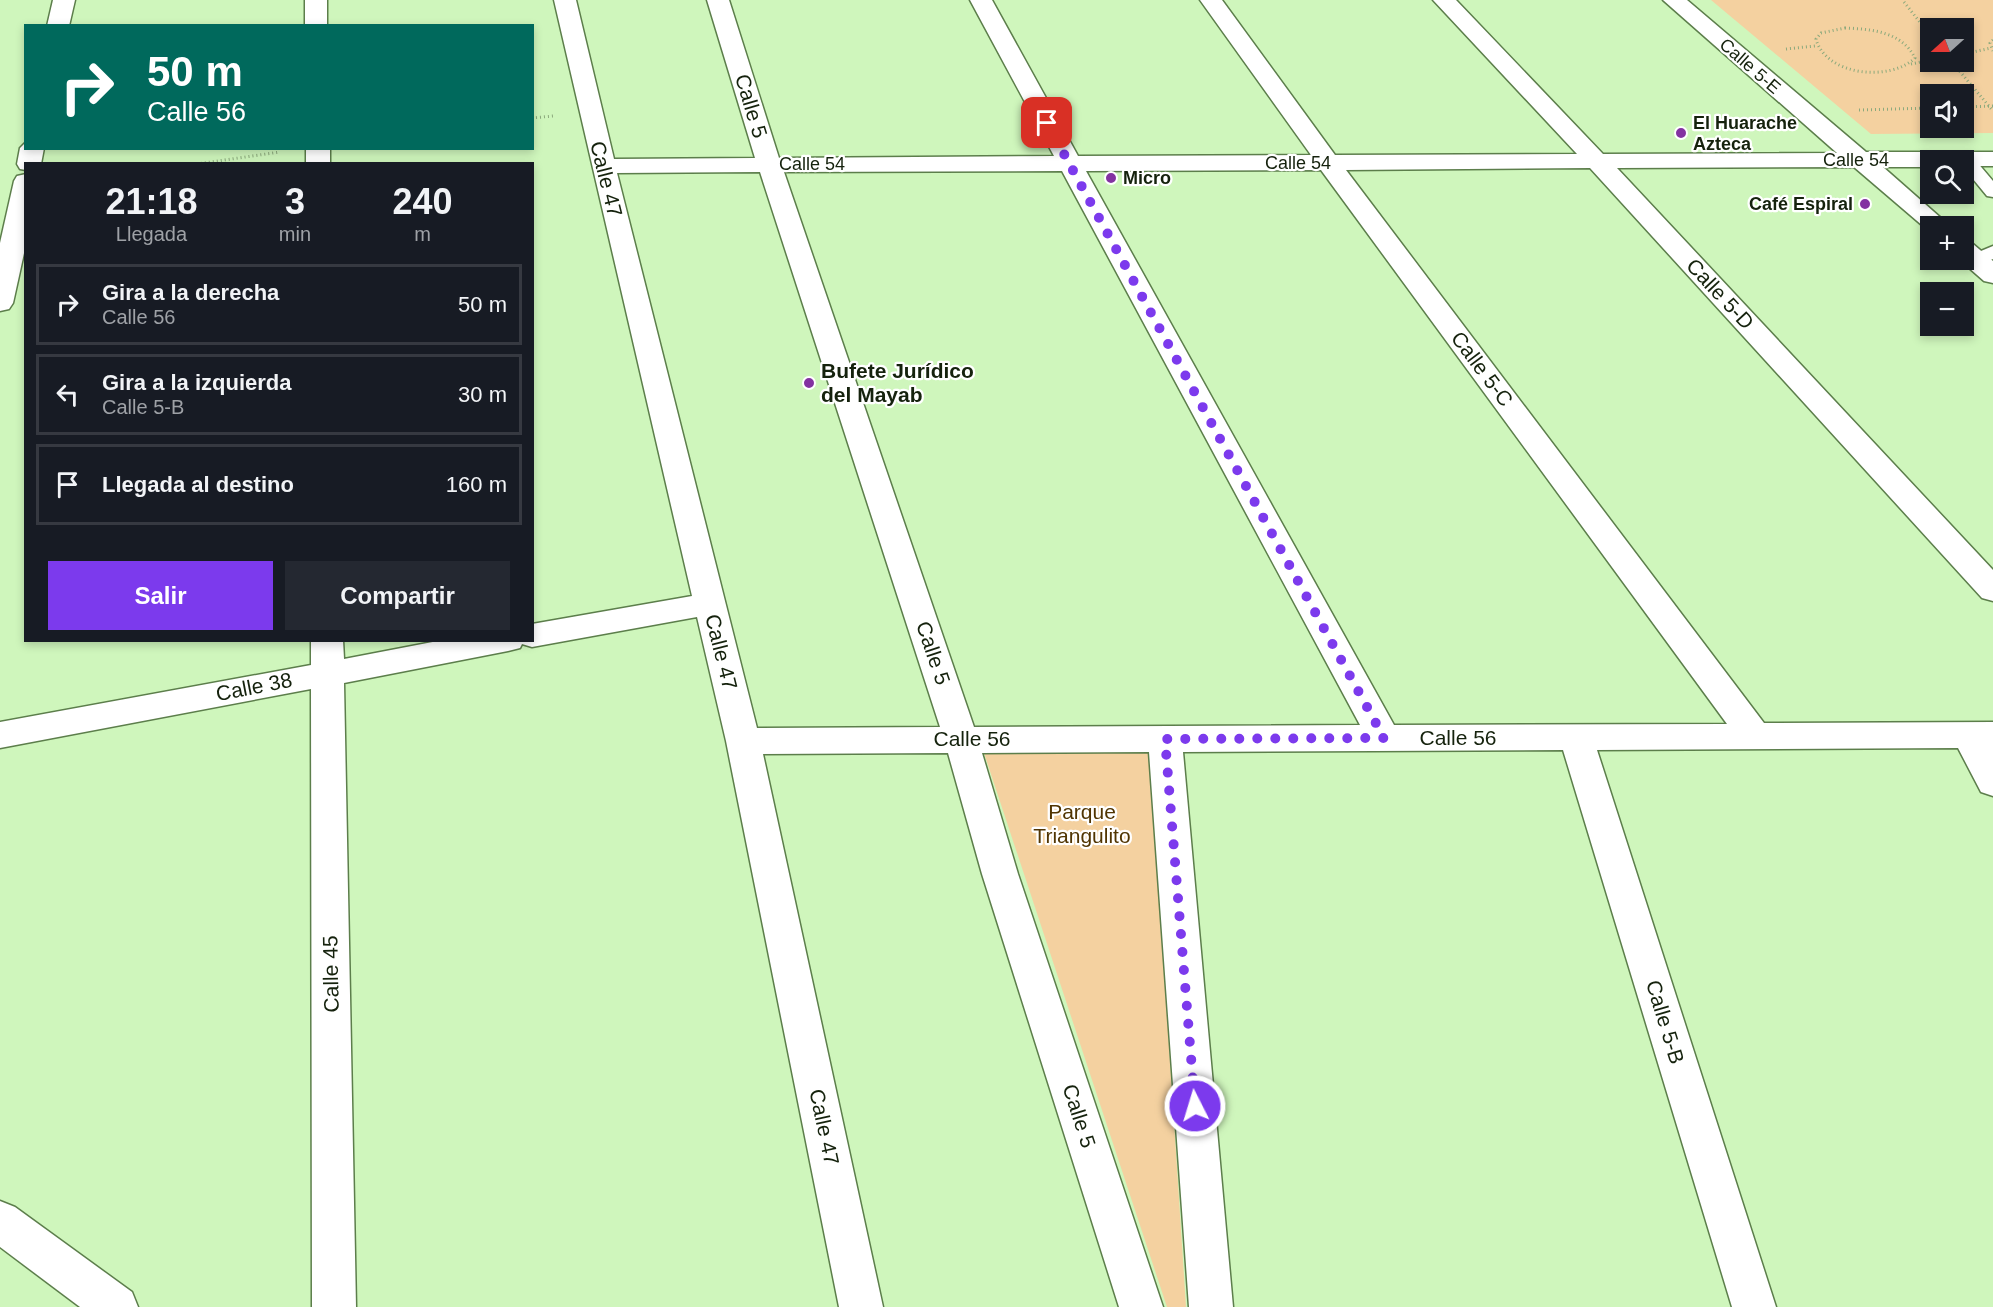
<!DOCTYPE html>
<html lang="es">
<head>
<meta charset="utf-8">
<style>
	:root { --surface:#171b24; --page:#242831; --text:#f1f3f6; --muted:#9ea1a6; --line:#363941; --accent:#7c3aed }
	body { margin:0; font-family:Arial,sans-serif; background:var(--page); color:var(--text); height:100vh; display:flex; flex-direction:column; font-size:22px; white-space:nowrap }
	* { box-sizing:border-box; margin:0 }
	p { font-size:20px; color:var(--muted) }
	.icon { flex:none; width:33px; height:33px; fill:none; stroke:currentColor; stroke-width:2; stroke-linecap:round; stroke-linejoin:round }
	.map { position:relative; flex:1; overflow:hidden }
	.drawer { position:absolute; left:24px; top:162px; width:510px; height:480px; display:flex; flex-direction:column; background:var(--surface); border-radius:0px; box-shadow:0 3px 9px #0003 }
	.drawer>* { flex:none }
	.banner { position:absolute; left:24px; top:24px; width:510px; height:126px; border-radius:0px; box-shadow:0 3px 9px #0003; background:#00695c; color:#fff; overflow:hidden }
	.needle { width:39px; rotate:249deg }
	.buttons { position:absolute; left:1920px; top:18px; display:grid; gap:12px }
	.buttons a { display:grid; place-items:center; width:54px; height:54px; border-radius:0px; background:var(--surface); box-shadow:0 3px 9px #0003; font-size:30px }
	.pin { position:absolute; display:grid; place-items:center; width:51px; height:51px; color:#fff; margin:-26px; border-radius:12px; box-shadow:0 3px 9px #0006 }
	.me { position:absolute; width:66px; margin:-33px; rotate:355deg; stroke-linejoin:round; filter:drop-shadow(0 0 4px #0008) }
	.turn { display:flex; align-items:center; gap:21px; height:126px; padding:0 24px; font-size:27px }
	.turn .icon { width:78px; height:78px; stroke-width:2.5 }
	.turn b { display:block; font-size:42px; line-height:51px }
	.eta { display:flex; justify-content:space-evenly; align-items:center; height:102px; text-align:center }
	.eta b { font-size:36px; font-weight:700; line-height:42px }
	.primary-button { display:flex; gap:12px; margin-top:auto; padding:12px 24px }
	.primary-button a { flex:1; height:69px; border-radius:0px; background:var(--accent); color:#fff; font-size:24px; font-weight:700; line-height:69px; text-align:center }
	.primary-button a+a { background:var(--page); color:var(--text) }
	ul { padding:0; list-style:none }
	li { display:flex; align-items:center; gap:18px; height:81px; margin:0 12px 9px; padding:0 12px; border:3px solid var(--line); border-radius:0px }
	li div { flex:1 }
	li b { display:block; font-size:22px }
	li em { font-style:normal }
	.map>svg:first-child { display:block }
	.green { fill:#f4d1a0; fill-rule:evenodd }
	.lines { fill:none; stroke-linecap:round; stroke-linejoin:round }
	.service-casing { stroke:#5c7e4b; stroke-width:3 }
	.minor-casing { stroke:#5c7e4b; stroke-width:3 }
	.tertiary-casing { stroke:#5c7e4b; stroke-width:3 }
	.path { stroke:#8ba97c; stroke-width:3; stroke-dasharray:1 3; stroke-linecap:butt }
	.service { fill:#fff; fill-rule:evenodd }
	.minor { fill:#fff; fill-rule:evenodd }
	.tertiary { fill:#fff; fill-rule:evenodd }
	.route { stroke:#7c3aed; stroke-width:10; stroke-dasharray:0 18 }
	.poi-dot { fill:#8332a1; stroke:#fff; stroke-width:2 }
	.labels { text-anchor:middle; stroke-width:4.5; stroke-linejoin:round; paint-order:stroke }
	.far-street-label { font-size:18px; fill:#15220d; stroke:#fff }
	.far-poi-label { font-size:18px; font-weight:bold; fill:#15220d; stroke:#fff; text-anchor:start }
	.street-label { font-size:21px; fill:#15220d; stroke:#fff }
	.poi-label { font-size:21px; font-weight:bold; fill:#15220d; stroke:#fff; text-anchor:start }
	.park-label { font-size:21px; fill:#513502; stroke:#fff }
</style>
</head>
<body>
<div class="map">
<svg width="1993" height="1307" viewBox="0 0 1993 1307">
	<rect width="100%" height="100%" fill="#cff6bc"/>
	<!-- green -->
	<g class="green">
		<path d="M1711 0H1993V133L1871 134ZM1930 28H1964V62H1930ZM1930 94H1964V128H1930Z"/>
		<path d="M1150 751 1186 1307H1167L984 753Z"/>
	</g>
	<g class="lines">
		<!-- service casing -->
		<g class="service-casing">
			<g id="service">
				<path d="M1965 154 1971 155 1993 181V197L1987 196 1964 168V160L1956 159 1959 155Z"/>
				<path d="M1993 246V259L1976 266 1969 264 1967 260 1969 256Z"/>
			</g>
		</g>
		<!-- minor casing -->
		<g class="minor-casing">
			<g id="minor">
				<path d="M53 0H75L69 26H47Z"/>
				<rect x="305" y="0" width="22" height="26"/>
				<path d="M554 0H576L614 159 755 158 707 0H729L779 158 1054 156 970 0H992L1078 156 1311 155 1200 0H1222L1335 155 1577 154 1433 0H1456L1603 154 1837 153 1663 0H1687L1866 152H1993V166H1964V160H1930V167H1883L1950 226H1930V232L1854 167 1617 168 1993 570V601L1982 598 1590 168 1346 170 1764 723 1993 722V796L1981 792 1958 748 1597 750 1776 1307H1732L1563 750 1183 752 1233 1307H1189L1149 752 982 753 1018 874 1163 1307H1119L982 874 948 753 763 754 883 1307H839L726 741 697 617 532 647 522 644 520 648 508 651 344 683 356 1307H312L311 689 0 748V722L311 665V640H343L344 659 443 640H532V624L692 596ZM1321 170 1727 724 1394 725 1086 171ZM1062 171 1360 725 974 727 784 172ZM760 172 940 727 757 728 617 173Z"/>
				<path d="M26 142V148H44L41 164H26V170L20 169 17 164 20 148Z"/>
				<rect x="306" y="148" width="24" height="16"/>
				<path d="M26 174V244L13 303 9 309 0 311V243L14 181 17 176Z"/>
				<path d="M1964 241 1973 244 1993 261V283L1984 281 1960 260H1964Z"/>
			</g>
		</g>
		<!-- tertiary casing -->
		<g class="tertiary-casing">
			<path id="tertiary" d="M0 1201 15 1207 132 1292 138 1307H80L0 1247Z"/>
		</g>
		<!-- path -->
		<g class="path">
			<path d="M1904 2 1930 35"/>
			<path d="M1845 28C1872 29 1902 32 1915 58 1890 82 1826 76 1816 39L1821 33Z"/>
			<path d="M1993 40 1990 43 1993 51"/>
			<path d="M1786 49 1815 46"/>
			<path d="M1964 54 1991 48"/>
			<path d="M1952 62 1993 111"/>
			<path d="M1911 64 1930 60"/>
			<path d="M1964 107 1993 106"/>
			<path d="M1859 110 1930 108"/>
			<path d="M532 118 553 116"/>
			<path d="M197 164 280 152"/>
		</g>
		<!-- service -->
		<use href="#service" class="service"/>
		<!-- minor -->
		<use href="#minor" class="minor"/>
		<!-- tertiary -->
		<use href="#tertiary" class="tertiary"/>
	</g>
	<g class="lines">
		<!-- route -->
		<path class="route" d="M1047 123 1384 738 1165 739 1195 1106"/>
	</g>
	<!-- markers -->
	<g class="poi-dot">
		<circle cx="1681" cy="133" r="6"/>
		<circle cx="1111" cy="178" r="6"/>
		<circle cx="1865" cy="204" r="6"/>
		<circle cx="809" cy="383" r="6"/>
	</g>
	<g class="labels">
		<!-- far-street labels -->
		<g class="far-street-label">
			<text transform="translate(1750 66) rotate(41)" y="6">Calle 5-E</text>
			<text x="1856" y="166">Calle 54</text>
			<text x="1298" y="169">Calle 54</text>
			<text x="812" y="170">Calle 54</text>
		</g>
		<!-- far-poi labels -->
		<g class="far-poi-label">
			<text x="1693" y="129">El Huarache<tspan x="1693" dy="21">Azteca</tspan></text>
			<text x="1123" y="184">Micro</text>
			<text x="1853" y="210" text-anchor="end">Café Espiral</text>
		</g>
		<!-- street labels -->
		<g class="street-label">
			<text transform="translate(751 106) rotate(73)" y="7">Calle 5</text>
			<text transform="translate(606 179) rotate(76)" y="7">Calle 47</text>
			<text transform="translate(1720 294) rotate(47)" y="7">Calle 5-D</text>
			<text transform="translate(1482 369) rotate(53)" y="7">Calle 5-C</text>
			<text transform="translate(721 652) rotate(76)" y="7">Calle 47</text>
			<text transform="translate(933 653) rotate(71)" y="7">Calle 5</text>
			<text transform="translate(254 687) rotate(-11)" y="7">Calle 38</text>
			<text x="1458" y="745">Calle 56</text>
			<text x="972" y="746">Calle 56</text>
			<text transform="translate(331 974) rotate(-91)" y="7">Calle 45</text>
			<text transform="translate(1665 1022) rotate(73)" y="7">Calle 5-B</text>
			<text transform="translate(1079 1116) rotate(72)" y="7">Calle 5</text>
			<text transform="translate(824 1127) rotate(78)" y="7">Calle 47</text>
		</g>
		<!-- poi labels -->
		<g class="poi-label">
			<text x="821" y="378">Bufete Jurídico<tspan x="821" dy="24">del Mayab</tspan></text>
		</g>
		<!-- park labels -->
		<g class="park-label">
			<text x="1082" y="819">Parque<tspan x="1082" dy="24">Triangulito</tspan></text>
		</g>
	</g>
</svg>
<div class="buttons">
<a><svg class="needle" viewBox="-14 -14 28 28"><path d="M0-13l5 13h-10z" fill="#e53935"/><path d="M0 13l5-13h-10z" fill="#9ea1a6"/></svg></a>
<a><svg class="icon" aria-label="sound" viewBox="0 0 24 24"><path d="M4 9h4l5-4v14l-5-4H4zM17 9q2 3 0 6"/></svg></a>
<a><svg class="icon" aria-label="search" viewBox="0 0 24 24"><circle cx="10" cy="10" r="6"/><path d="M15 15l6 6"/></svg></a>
<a>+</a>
<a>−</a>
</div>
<div class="pin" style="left:1047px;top:123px;background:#d93025"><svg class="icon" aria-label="arrive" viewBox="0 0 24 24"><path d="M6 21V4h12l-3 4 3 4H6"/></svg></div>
<svg class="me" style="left:1195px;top:1106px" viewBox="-20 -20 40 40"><circle r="17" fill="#7c3aed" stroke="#fff" stroke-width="3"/><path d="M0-11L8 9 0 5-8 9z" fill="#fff"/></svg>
<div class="banner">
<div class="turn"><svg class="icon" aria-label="right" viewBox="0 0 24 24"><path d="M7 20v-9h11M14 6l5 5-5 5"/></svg><div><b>50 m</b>Calle 56</div></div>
</div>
<section class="drawer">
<div class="eta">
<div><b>21:18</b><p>Llegada</p></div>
<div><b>3</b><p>min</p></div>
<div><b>240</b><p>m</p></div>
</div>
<ul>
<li><svg class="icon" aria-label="right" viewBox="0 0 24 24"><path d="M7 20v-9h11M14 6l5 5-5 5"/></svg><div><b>Gira a la derecha</b><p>Calle 56</p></div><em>50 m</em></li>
<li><svg class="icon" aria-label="left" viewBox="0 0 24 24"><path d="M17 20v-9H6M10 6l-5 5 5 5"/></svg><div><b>Gira a la izquierda</b><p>Calle 5-B</p></div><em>30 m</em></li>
<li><svg class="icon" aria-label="arrive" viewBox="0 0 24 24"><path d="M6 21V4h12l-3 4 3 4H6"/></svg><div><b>Llegada al destino</b></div><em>160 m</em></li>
</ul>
<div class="primary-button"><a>Salir</a><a>Compartir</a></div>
</section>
</div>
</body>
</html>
